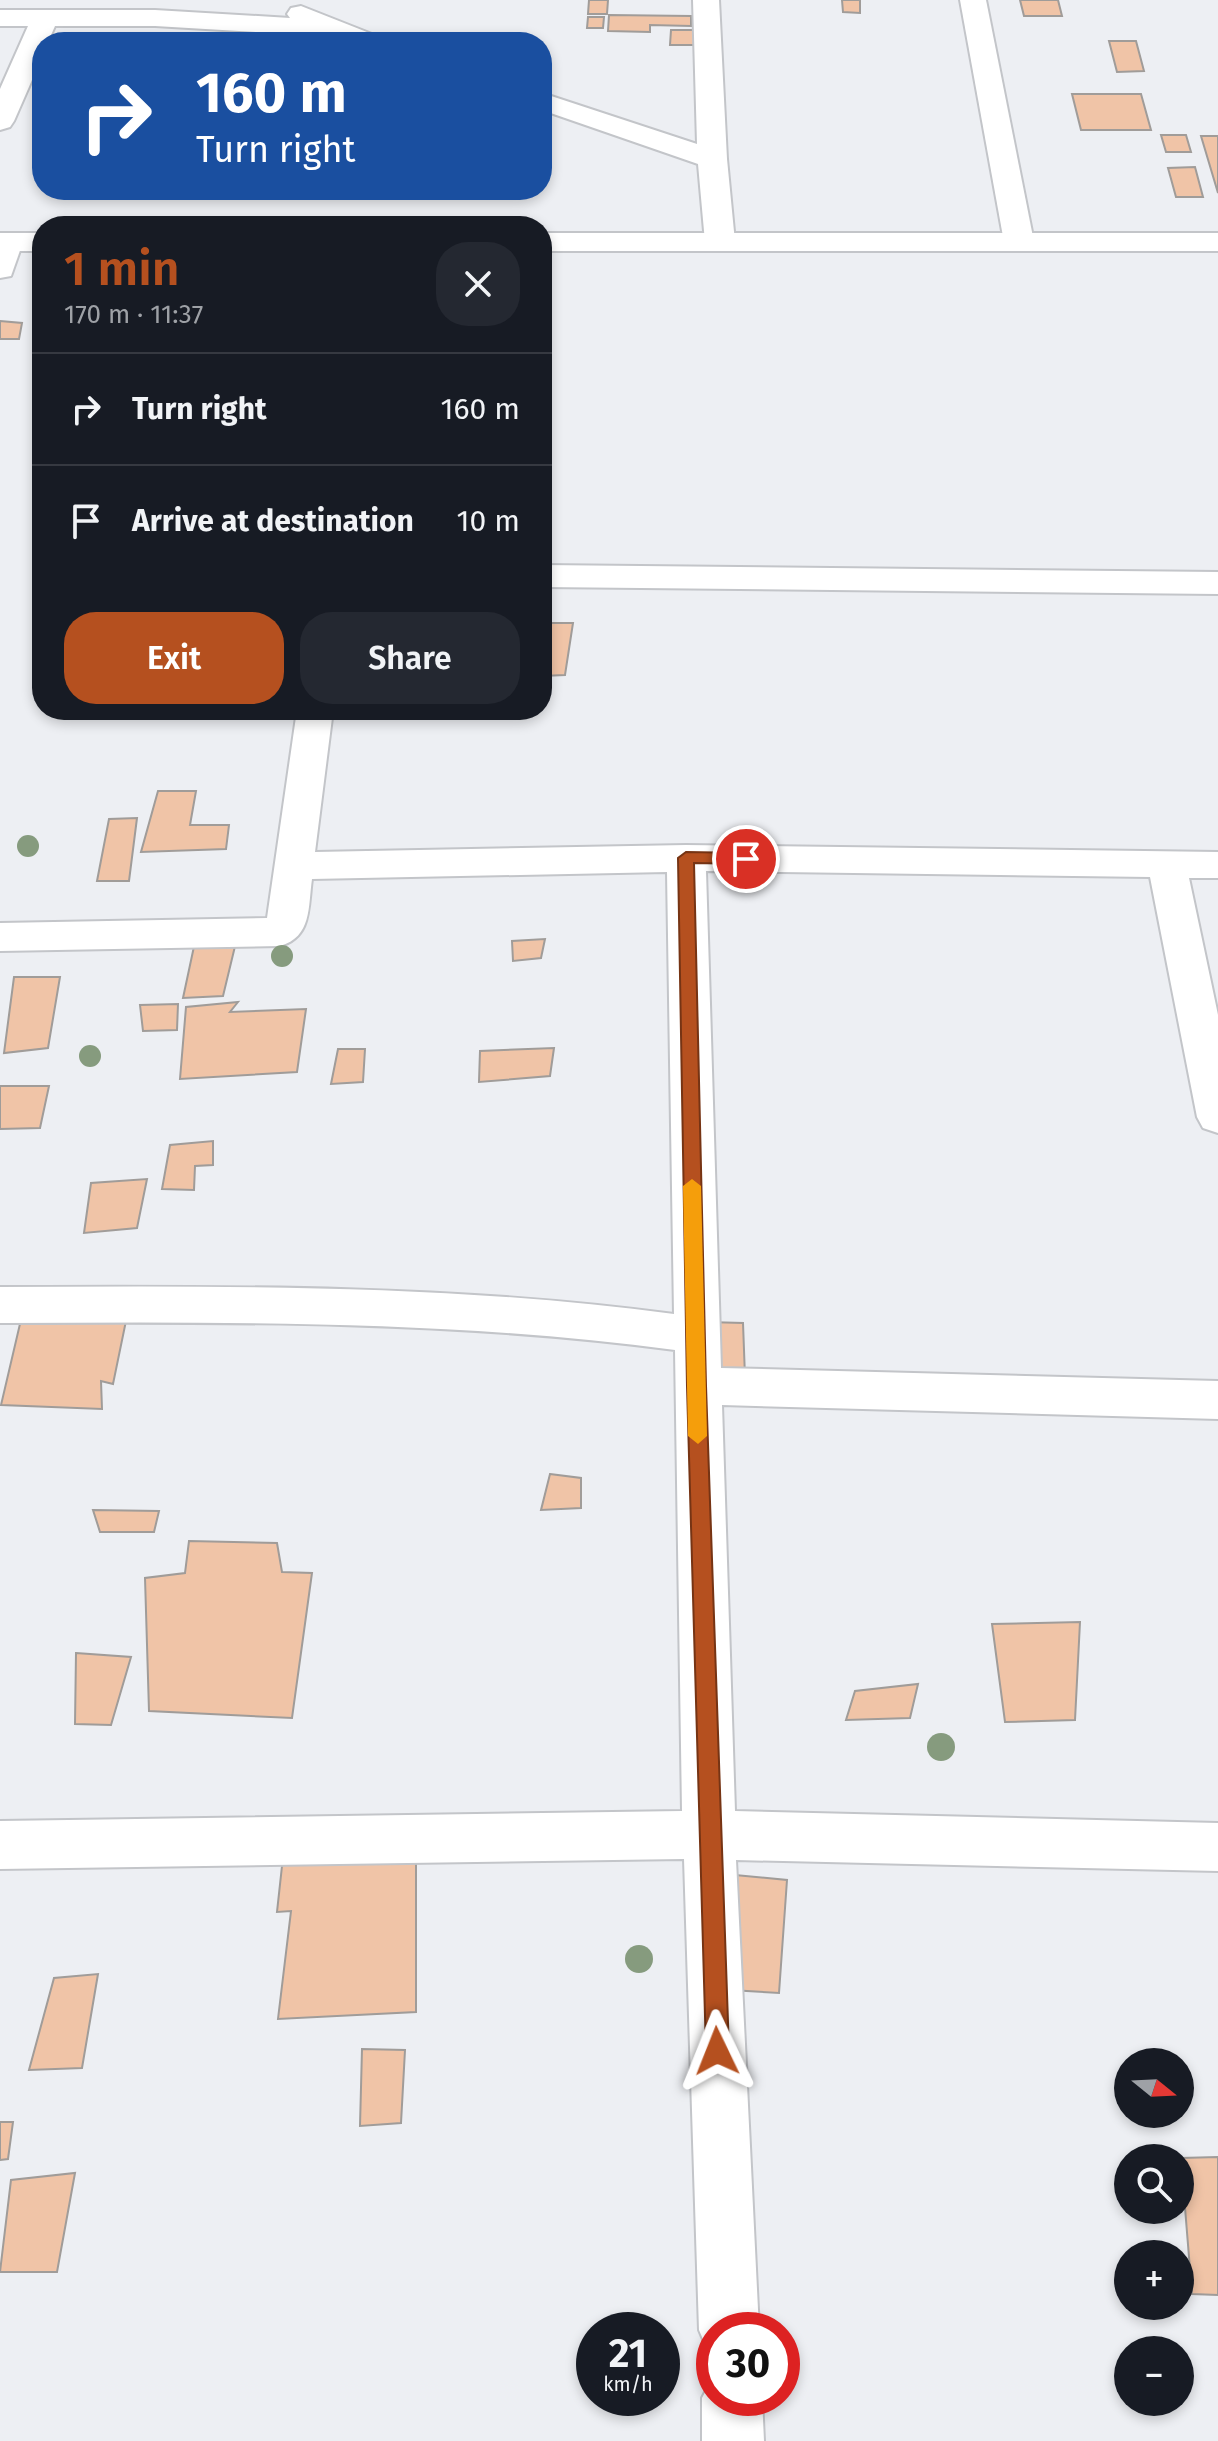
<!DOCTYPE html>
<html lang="en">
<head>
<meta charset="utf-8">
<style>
	:root { --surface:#171b24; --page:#242831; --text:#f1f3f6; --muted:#9ea1a6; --line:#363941; --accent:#b5501f }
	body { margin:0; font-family:"Fira Sans",sans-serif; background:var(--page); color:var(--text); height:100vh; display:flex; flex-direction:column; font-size:30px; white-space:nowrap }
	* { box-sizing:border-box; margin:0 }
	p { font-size:26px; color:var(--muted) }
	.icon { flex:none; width:44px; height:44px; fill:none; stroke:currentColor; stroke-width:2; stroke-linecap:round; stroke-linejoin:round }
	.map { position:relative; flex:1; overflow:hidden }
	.panel { position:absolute; left:32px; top:216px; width:520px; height:504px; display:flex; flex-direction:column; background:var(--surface); border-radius:32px; box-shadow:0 4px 12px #0003 }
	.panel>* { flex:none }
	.top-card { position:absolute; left:32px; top:32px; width:520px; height:168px; border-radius:32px; box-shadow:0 4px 12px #0003; background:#1a4fa0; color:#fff; overflow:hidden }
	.needle { width:52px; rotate:108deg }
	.controls { position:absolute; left:1114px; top:2048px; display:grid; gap:16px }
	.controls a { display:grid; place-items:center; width:80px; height:80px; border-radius:50%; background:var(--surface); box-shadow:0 4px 12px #0003; font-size:40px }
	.speed { position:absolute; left:576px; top:2312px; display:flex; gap:16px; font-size:40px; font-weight:700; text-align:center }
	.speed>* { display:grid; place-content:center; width:104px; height:104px; border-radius:50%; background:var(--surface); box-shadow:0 4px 12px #0003; line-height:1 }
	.speed small { font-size:20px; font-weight:400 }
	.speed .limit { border:12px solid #d22; background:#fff; color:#111 }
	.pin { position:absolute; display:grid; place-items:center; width:68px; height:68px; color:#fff; margin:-34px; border:4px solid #fff; border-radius:50%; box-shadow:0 2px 8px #0007 }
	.me { position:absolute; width:88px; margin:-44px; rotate:358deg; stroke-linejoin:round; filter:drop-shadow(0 0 6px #0008) }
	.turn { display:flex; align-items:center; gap:28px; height:168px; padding:0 32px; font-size:36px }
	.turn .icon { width:104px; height:104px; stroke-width:2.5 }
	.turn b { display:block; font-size:56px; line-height:68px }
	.round { display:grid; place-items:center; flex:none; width:84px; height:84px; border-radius:32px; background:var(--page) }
	.head { display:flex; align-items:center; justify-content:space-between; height:136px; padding:0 32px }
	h1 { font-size:48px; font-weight:600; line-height:60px; color:var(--accent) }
	.button { display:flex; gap:16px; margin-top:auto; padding:16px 32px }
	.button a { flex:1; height:92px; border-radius:32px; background:var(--accent); color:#fff; font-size:32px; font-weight:600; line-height:92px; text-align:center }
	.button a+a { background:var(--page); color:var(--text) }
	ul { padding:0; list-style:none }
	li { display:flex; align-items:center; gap:24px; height:112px; padding:0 32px; border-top:2px solid var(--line) }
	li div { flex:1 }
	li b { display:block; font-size:30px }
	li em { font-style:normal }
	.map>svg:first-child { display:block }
	.building { fill:#f0c4a7; stroke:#a09c99; stroke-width:2 }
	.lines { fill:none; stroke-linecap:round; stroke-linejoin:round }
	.minor-casing { stroke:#c3c5c9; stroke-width:4 }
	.tertiary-casing { stroke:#c3c5c9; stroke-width:4 }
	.minor { fill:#fff; fill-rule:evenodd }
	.tertiary { fill:#fff; fill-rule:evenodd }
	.tree { fill:#869b7e }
	.route { fill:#b5501f; stroke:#763414; stroke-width:2 }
	.slow { fill:#f59e0b }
</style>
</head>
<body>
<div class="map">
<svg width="1218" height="2441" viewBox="0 0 1218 2441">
	<rect width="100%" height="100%" fill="#edeff3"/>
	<!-- building -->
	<g class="building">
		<path d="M589 0H608L607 14H588Z"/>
		<path d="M842 0H860V13L843 12Z"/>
		<path d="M1020 0H1058L1062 16H1024Z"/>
		<path d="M609 15 691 16V26L650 25V32L608 31Z"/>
		<path d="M588 17H604L603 28H587Z"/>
		<path d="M671 30H695L696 45H670Z"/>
		<path d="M1109 41H1136L1144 71 1117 72Z"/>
		<path d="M1072 94H1141L1151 130H1081Z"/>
		<path d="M1161 135H1186L1191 152H1166Z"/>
		<path d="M1201 136H1218V193Z"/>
		<path d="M1195 167 1203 197H1176L1168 168Z"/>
		<path d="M0 321 22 323 19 339H0Z"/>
		<path d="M542 623H573L565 675 542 676Z"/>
		<path d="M158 791H196L190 825H229L226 849 141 852Z"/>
		<path d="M137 818 129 881H97L109 819Z"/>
		<path d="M196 937 237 938 223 996 183 998Z"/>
		<path d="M545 939 541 958 513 961 512 941Z"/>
		<path d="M14 977H60L48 1048 4 1053Z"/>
		<path d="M238 1002 230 1012 306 1009 297 1072 180 1079 186 1007Z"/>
		<path d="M178 1004 177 1030 143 1031 140 1005Z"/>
		<path d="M554 1048 550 1076 479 1082 480 1051Z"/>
		<path d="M338 1049H365L363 1082 331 1084Z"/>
		<path d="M0 1086H49L40 1128 0 1129Z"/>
		<path d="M213 1141V1165L195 1166 194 1190 162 1189 170 1145Z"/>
		<path d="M147 1179 137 1228 84 1233 91 1183Z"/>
		<path d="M23 1311 127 1316 113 1384 101 1381 102 1409 1 1405Z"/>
		<path d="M707 1322 743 1323 745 1377 707 1382Z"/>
		<path d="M550 1474 581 1478V1508L541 1510Z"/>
		<path d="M93 1510 159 1511 154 1532H100Z"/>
		<path d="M189 1541 277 1543 282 1572 312 1573 292 1718 149 1711 145 1578 185 1573Z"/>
		<path d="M1080 1622 1075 1720 1005 1722 992 1624Z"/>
		<path d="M76 1653 131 1657 111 1725 75 1724Z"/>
		<path d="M918 1684 910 1718 846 1720 855 1691Z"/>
		<path d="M416 1853V2012L278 2019 291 1911 277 1912 283 1857Z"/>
		<path d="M735 1875 787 1880 779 1993 730 1990Z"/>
		<path d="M98 1974 82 2068 29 2070 54 1978Z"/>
		<path d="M362 2049 405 2050 401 2123 360 2126Z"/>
		<path d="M0 2122H13L8 2159 0 2160Z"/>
		<path d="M1218 2157V2295L1192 2294 1181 2158Z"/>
		<path d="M75 2173 57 2272H0L11 2180Z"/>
	</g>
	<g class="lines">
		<!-- minor casing -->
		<g class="minor-casing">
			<g id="minor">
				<path d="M693 0H719L727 159 735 242 731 248H709L705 242 698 164 542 110V93L697 144Z"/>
				<path d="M960 0H986L1034 242 1030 248H1008L1004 242Z"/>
				<path d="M301 6 377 36 381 42H340L323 36 155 26H55L48 42H42V57L14 121 10 127 0 130V89L28 26H0V10H155L290 18 287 14 291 8Z"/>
				<path d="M8 233 19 236 23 242 11 276 0 278V235Z"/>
				<path d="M542 565 1218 572V594L542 587Z"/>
				<path d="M297 710H333L315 852 686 845 1218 852V878H1189L1218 1015V1133L1203 1128 1197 1117 1150 877 706 871 721 1368 1218 1381V1419L722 1405 735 1811 1218 1823V1871L736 1860 759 2330H714V2354L708 2351 699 2330 684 1859 0 1869V1821L682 1811 675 1350C451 1320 225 1322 0 1323V1287C225 1286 451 1284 674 1314L667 872 312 879C308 907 312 937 280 946L0 951V923L267 918Z"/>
				<path d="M714 2375V2398H762L764 2441H702V2398Z"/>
			</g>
		</g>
		<!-- tertiary casing -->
		<g class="tertiary-casing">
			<g id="tertiary">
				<rect x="0" y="233" width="42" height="18"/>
				<rect x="542" y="233" width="676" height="18"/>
			</g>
		</g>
		<!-- minor -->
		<use href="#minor" class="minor"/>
		<!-- tertiary -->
		<use href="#tertiary" class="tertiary"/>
	</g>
	<!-- trees -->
	<g class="tree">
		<circle cx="28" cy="846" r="11"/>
		<circle cx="282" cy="956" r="11"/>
		<circle cx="90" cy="1056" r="11"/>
		<circle cx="941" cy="1747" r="14"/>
		<circle cx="639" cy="1959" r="14"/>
	</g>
	<!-- route -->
	<path class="route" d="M686 852 746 853 754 859 746 864 694 863 706 1386 729 2051 726 2059 717 2063 709 2059 706 2051 687 1386 678 858Z"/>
	<!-- slow -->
	<path class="slow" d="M692 1179 701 1186 707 1436 698 1444 688 1436 683 1186Z"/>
</svg>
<div class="controls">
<a><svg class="needle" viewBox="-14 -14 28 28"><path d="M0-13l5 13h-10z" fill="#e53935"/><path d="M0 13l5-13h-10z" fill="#9ea1a6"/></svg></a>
<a><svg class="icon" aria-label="search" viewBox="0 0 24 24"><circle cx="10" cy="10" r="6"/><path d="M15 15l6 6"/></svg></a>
<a>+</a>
<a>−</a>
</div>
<div class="speed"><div>21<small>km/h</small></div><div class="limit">30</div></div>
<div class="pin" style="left:746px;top:859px;background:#d93025"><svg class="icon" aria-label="arrive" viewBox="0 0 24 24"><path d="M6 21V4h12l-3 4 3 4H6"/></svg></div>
<svg class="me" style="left:717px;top:2051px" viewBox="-20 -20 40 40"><path d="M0-17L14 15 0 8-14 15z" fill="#b5501f" stroke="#fff" stroke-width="4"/></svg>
<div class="top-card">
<div class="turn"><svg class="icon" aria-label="right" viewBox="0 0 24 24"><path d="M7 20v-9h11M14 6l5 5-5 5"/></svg><div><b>160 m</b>Turn right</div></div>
</div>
<section class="panel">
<div class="head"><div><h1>1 min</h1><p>170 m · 11:37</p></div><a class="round"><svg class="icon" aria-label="close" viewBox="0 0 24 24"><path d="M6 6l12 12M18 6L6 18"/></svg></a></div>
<ul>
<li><svg class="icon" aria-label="right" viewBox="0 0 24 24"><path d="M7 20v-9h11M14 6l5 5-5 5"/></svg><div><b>Turn right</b></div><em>160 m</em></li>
<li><svg class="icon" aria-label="arrive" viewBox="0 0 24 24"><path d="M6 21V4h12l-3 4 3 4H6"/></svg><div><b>Arrive at destination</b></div><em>10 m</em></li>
</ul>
<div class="button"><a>Exit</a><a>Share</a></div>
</section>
</div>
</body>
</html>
